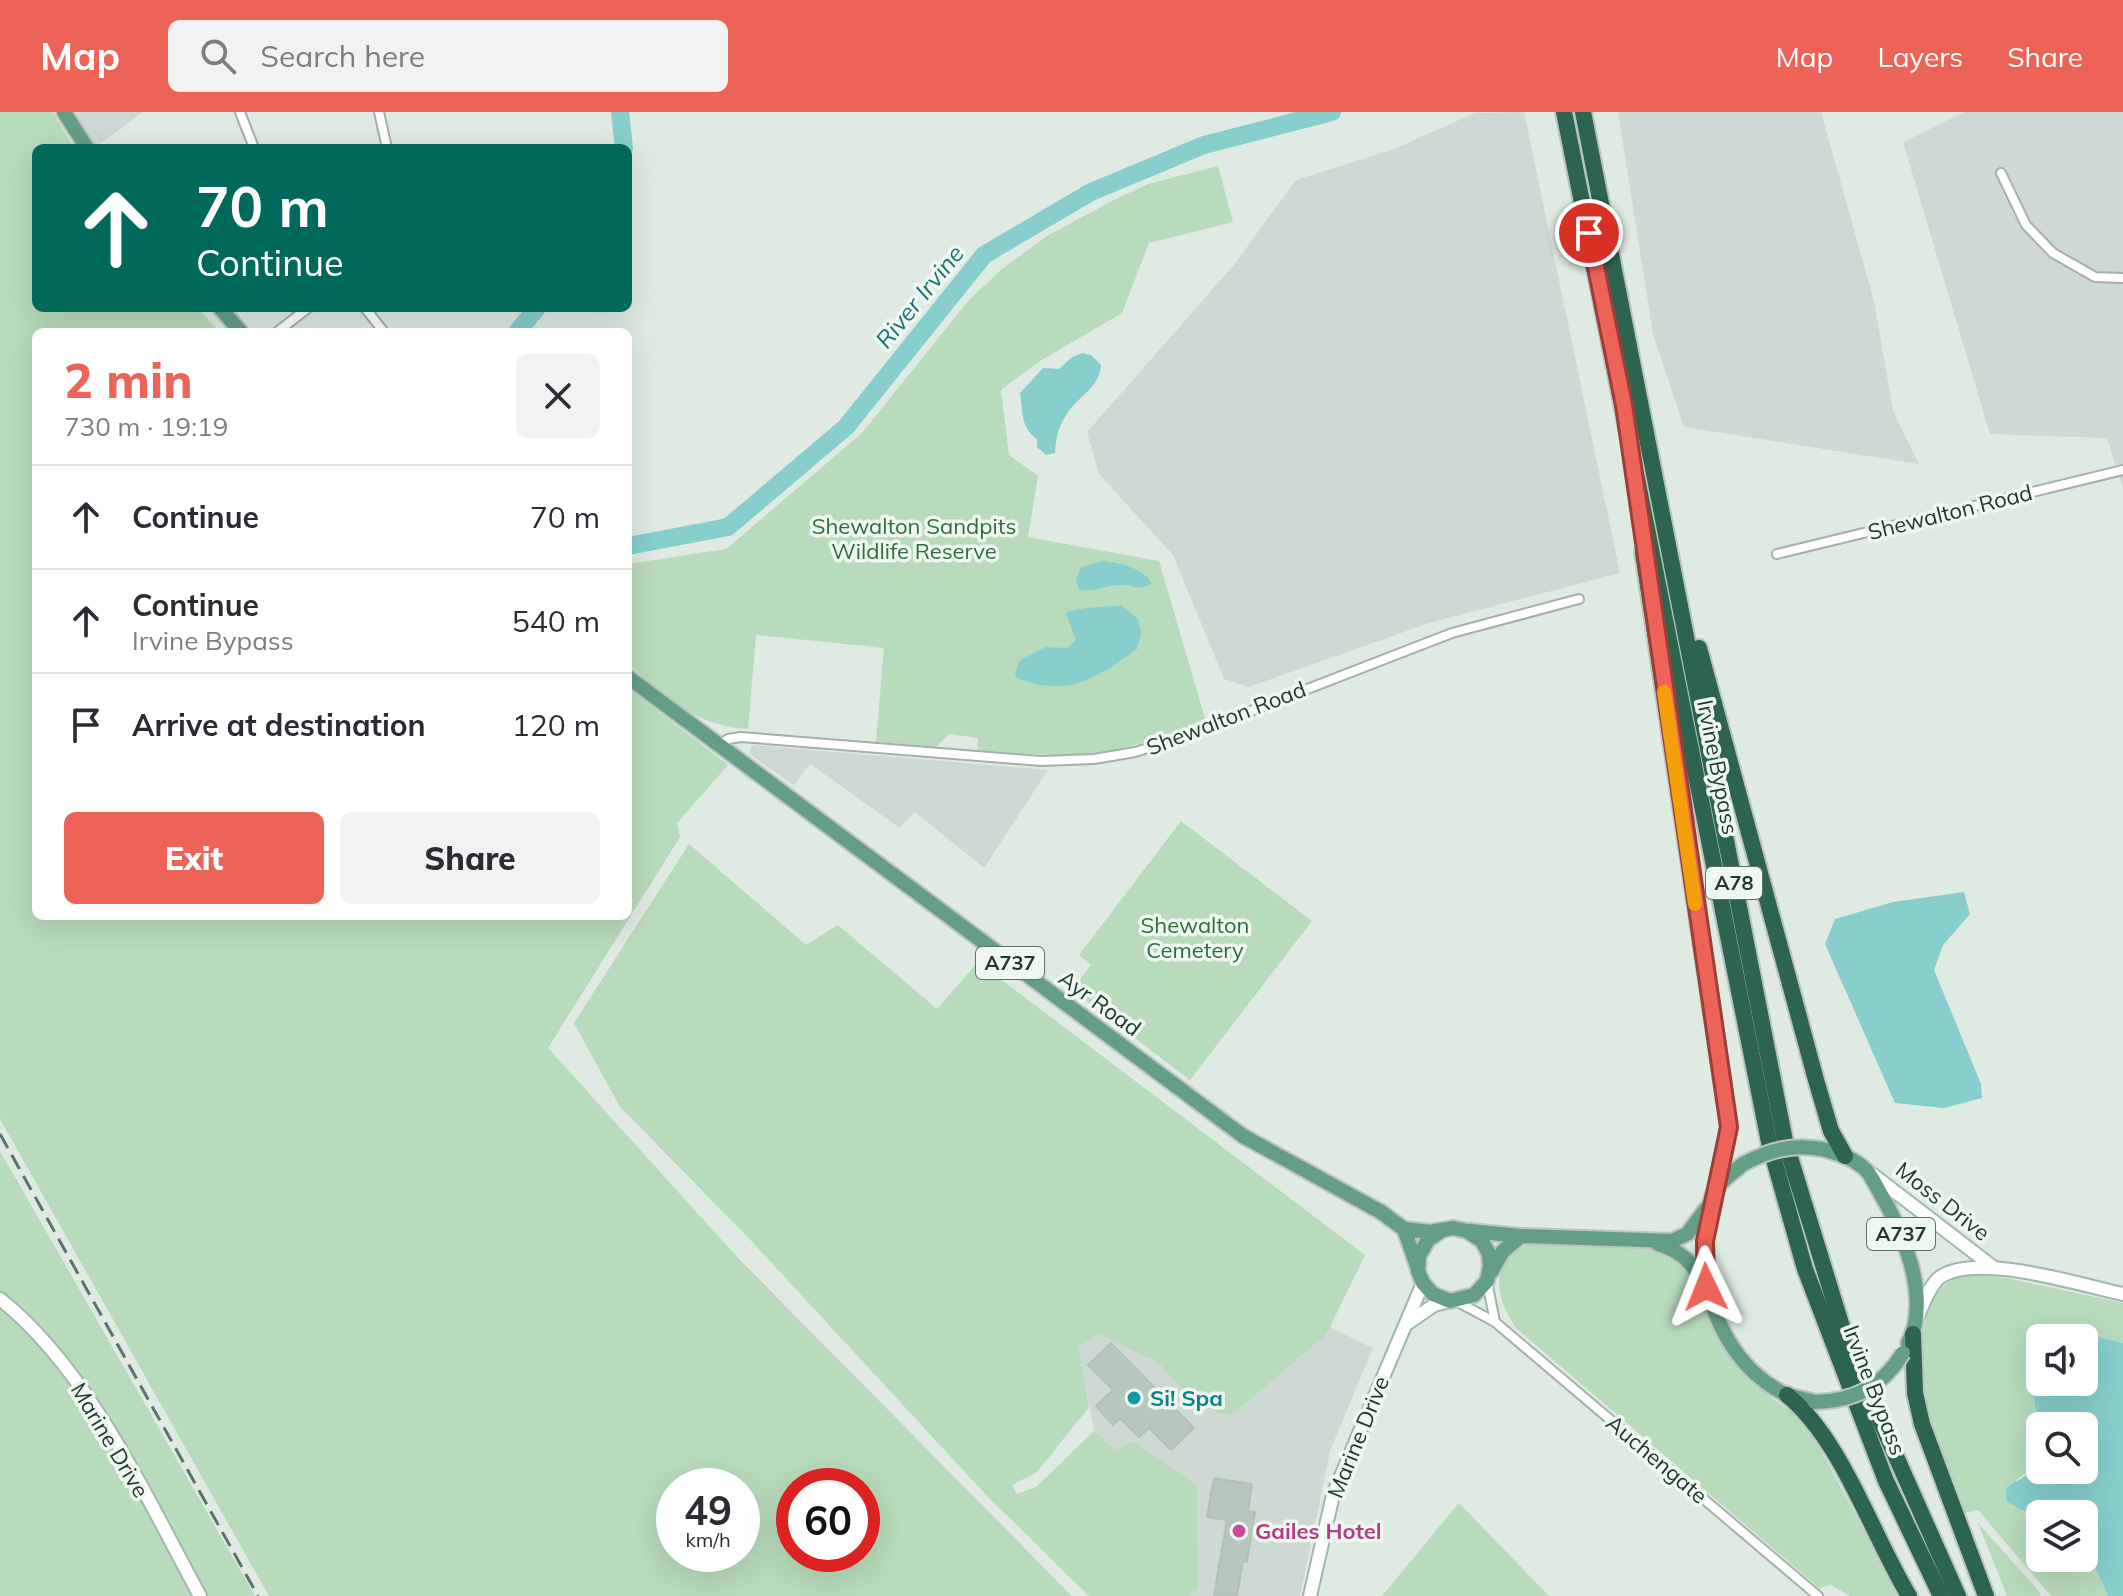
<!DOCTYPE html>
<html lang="en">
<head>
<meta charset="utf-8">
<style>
	:root { --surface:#fff; --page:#f2f2f3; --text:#2b2b33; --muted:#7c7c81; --line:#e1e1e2; --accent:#ee6358 }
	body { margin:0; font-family:Mulish,sans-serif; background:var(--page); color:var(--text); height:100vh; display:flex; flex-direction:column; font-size:30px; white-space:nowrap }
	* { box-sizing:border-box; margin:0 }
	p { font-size:26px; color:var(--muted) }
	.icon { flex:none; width:44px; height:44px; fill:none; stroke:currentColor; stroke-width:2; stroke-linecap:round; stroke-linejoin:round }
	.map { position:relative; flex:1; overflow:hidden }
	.details { position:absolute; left:32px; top:216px; width:600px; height:592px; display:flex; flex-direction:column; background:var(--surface); border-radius:12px; box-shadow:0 8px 32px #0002 }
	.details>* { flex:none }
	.guide { position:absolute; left:32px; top:32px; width:600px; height:168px; border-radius:12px; box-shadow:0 8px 32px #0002; background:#00695c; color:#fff; overflow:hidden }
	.controls { position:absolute; left:2026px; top:1212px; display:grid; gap:16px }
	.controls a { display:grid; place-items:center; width:72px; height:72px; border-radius:12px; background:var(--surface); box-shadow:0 8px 32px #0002; font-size:40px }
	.speed { position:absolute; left:656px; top:1356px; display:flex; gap:16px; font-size:40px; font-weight:700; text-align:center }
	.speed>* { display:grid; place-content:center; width:104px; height:104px; border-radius:50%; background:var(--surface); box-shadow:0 8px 32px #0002; line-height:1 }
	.speed small { font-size:20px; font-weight:400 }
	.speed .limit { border:12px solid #d22; background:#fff; color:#111 }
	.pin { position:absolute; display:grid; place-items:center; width:68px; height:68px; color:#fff; margin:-34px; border:4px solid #fff; border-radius:50%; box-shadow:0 2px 8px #0007 }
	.me { position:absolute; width:88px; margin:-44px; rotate:358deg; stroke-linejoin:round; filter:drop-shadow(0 0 6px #0008) }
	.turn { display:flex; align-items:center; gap:28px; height:168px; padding:0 32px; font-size:36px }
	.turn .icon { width:104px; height:104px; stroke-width:2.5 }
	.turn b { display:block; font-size:56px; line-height:68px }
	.round { display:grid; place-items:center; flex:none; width:84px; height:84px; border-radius:12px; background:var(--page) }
	.headline { display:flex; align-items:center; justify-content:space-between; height:136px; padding:0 32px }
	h1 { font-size:48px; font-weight:800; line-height:60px; color:var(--accent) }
	.primary-button { display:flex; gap:16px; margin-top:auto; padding:16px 32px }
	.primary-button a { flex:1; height:92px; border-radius:12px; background:var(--accent); color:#fff; font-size:32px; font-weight:800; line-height:92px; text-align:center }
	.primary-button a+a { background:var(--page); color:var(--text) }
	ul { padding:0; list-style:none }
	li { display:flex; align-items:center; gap:24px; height:104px; padding:0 32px; border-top:2px solid var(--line) }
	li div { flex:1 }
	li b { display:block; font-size:30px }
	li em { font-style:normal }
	header { display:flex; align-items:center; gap:48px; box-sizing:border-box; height:112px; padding:0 40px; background:var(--accent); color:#fff }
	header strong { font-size:38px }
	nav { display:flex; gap:44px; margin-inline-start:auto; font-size:28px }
	.search { width:560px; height:72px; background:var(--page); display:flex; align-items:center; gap:20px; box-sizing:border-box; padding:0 28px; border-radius:12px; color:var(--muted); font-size:30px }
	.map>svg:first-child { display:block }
	.built { fill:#cdd9d2 }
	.green { fill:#b8dbbb; fill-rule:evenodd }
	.water { fill:#87cecd }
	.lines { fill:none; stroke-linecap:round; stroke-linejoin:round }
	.river { stroke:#87cecd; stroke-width:18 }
	.building { fill:#b7c7be; stroke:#b1c3b9; stroke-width:2 }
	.street-casing { stroke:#a2b1a9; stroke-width:12 }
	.secondary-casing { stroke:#a0b8ac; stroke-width:16 }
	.primary-casing { stroke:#bcc4c0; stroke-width:18 }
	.highway-casing { stroke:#bcc4c0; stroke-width:20 }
	.street { stroke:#fff; stroke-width:8 }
	.secondary { stroke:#fff; stroke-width:12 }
	.primary { stroke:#649e85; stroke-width:14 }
	.highway { stroke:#2d6450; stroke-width:16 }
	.rail { stroke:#5a7569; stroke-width:3; stroke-dasharray:16 8; stroke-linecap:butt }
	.primary-bridge-casing { stroke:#bcc4c0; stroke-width:18; stroke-linecap:butt }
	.primary-bridge { stroke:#649e85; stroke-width:14 }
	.route-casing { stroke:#9b4039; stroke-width:20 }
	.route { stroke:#ee6358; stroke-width:14 }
	.slow { stroke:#f59e0b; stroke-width:14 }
	.culture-dot { fill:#0f9aa8; stroke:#eff7f1; stroke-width:3 }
	.hotel-dot { fill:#d1479c; stroke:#eff7f1; stroke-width:3 }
	.labels { text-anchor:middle; stroke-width:7; stroke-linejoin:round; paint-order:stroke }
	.shield { fill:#eff7f1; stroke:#5e7268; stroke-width:2 }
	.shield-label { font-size:20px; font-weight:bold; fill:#20392e }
	.street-label { font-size:22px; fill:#20392e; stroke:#eff7f1 }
	.park-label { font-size:22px; fill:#2c6f3a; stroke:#eff7f1 }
	.culture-label { font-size:22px; font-weight:bold; fill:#0d838f; stroke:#eff7f1; text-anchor:start }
	.hotel-label { font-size:22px; font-weight:bold; fill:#b23c85; stroke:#eff7f1; text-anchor:start }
	.water-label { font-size:24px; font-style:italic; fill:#1c7373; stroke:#eff7f1 }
</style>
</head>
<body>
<header>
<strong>Map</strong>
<div class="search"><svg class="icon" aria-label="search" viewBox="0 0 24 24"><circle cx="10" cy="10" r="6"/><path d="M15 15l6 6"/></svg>Search here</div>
<nav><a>Map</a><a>Layers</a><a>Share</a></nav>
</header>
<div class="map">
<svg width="2123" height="1484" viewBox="0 0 2123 1484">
	<rect width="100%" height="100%" fill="#dfeae3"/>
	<!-- built -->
	<g class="built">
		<path d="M72 0H143L95 35Z"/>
		<path d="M1524 0 1620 461 1429 511 1249 575 1224 567 1173 443 1099 362 1087 320 1233 154 1296 68 1394 37 1475 1Z"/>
		<path d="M1618 0H1821L1874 189 1893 299 1919 352 1684 315 1653 222Z"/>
		<path d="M1964 0H2123V377L2107 326 1990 322 1903 30Z"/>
		<path d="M752 633 1048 658 984 756 915 700 900 716 810 652 794 673 749 642Z"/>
		<path d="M1330 1215 1373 1236 1330 1339 1300 1484H1191L1198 1475 1116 1338 1094 1319 1078 1234 1100 1221 1157 1250 1200 1294 1229 1304 1326 1223Z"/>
	</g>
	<!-- green -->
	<g class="green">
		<path d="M0 0H53L74 36H36V196H197L220 220H36V804H628V576L728 653 677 711 680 725 548 936 738 1146 1072 1484H269L0 1007ZM674 1374H742V1442H674ZM794 1374H862V1442H794Z"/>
		<path d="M1218 54 1233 110 1149 131 1122 201 1040 249 1001 278 1009 343 1038 364 1028 425 1159 449 1206 610C1170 622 1132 636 1094 641 1055 645 1016 641 977 639L978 626 949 622 936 635 876 630 884 536 756 523 748 617C692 613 670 586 628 552V452L726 437 861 322 970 187 1002 157 1047 124 1114 88 1148 72Z"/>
		<path d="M1181 709 1312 809 1190 968 1072 878 1091 853 1079 843Z"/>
		<path d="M689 732 806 833 838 813 937 897 978 850 1365 1143 1326 1223 1230 1304 1200 1294 1157 1250 1100 1222 1078 1234 1089 1295 1037 1360 1012 1373 1017 1382 1036 1375 1094 1319 1116 1338 1133 1330 1197 1374 1198 1476 1191 1484H1089L987 1384 744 1121 620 995 574 911Z"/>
		<path d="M0 1039 255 1484H0Z"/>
		<path d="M1532 1130 1654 1137 1675 1146 1691 1158 1730 1242 1772 1286 1806 1310 1899 1484H1850L1831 1473 1819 1476 1516 1216C1493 1182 1489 1148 1532 1130Z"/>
		<path d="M1971 1162 2006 1166 2123 1191V1231L2077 1220 2040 1226C2040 1242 2031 1252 2031 1269 2032 1303 2060 1348 2018 1366L2006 1389C2035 1405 2040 1413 2040 1446H2062L2068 1452 2094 1453 2108 1484H2051L1978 1398 1964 1401C1951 1371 1936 1341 1926 1310 1915 1277 1917 1206 1939 1179 1948 1168 1958 1165 1971 1162Z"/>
		<path d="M1459 1391 1549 1484H1382Z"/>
		<path d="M1978 1411 2038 1478 2041 1484H2007Z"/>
	</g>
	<!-- water -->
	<g class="water">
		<path d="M1082 241 1091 243 1101 253C1099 276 1081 282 1069 299 1059 312 1056 324 1055 341L1046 343 1037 335V327C1020 316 1023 298 1020 281L1043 256 1059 257 1072 245Z"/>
		<path d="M1103 449C1118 450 1147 457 1151 472 1139 479 1132 472 1119 473 1105 474 1094 480 1079 478L1076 468 1081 455Z"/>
		<path d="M1121 493 1138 507 1141 521 1137 537C1095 567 1068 586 1017 566L1015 561 1020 548 1046 535 1067 536 1076 528 1066 501C1081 494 1104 496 1121 493Z"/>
		<path d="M1964 780 1970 802 1943 833 1934 858 1981 972 1982 986 1944 996 1895 991 1825 832 1835 807 1893 790Z"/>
		<path d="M2077 1220 2123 1231V1484H2108L2094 1453 2068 1452 2062 1446H2084V1402H2040V1422L2030 1403 2006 1389V1376L2032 1360 2040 1348V1358H2084V1314H2040V1319C2035 1291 2025 1263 2040 1239V1270H2084V1226H2052Z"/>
	</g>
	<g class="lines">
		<!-- river -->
		<g class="river">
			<path d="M620 0 624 36"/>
			<path d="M517 220 537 196"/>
			<path d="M628 434 728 415 846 315 984 143 1091 80 1204 33 1332 0"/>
		</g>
	</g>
	<!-- building -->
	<g class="building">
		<path d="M1111 1231 1194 1316 1171 1338 1149 1316 1139 1325 1120 1306 1113 1313 1096 1294 1113 1278 1088 1253Z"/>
		<path d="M1214 1366 1252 1372 1248 1399 1255 1400 1247 1450 1243 1449 1237 1484H1214L1227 1408 1207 1405Z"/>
	</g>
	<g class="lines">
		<!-- street casing -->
		<g class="street-casing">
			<g id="street">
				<path d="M240 0 254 36"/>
				<path d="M379 0 387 36"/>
				<path d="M2001 61 2026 113 2053 141 2095 165 2123 166"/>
				<path d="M365 196 384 220"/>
				<path d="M277 220 308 196"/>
				<path d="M1777 442 2123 358"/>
				<path d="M719 633 728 627 741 625 1041 649 1094 647 1135 640 1181 626 1452 521 1579 487"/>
				<path d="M1487 1169 1495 1210"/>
				<path d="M1456 1189 1495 1210 1818 1484"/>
			</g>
		</g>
		<!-- secondary casing -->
		<g class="secondary-casing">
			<g id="secondary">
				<path d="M1872 1062 1993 1155"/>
				<path d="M0 1187C89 1258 146 1385 200 1484"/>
				<path d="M1918 1204C1923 1192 1929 1175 1939 1166 1975 1139 2080 1173 2123 1182"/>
				<path d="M1408 1211 1434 1193 1450 1189"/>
				<path d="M1310 1484 1333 1383 1423 1171"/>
			</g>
		</g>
		<!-- primary casing -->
		<g class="primary-casing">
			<g id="primary">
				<path d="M64 0 87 36"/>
				<path d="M220 196 241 220"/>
				<path d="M628 565 1243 1024 1381 1100 1404 1117 1430 1120 1453 1116 1467 1119 1482 1129 1489 1142 1490 1154 1487 1169 1474 1183 1450 1189 1433 1182 1423 1171 1418 1159 1419 1144 1428 1128 1441 1119"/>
				<path d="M1822 1037C1837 1041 1854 1046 1866 1058 1871 1063 1875 1072 1879 1079 1902 1118 1932 1186 1908 1231"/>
				<path d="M1743 1052C1734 1060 1722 1068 1716 1077 1708 1089 1708 1106 1706 1120 1696 1181 1728 1254 1785 1282 1794 1286 1806 1287 1815 1290"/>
				<path d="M1404 1117 1417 1154"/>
				<path d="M1470 1119 1521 1124 1672 1129 1687 1122 1706 1097"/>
				<path d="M1658 1132C1682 1139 1692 1151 1704 1172"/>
				<path d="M1491 1160 1503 1139 1521 1124"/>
			</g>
		</g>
		<!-- highway casing -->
		<g class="highway-casing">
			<g id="highway">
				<path d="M1564 0 1769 1030 1805 1157 1886 1369 1941 1484"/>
				<path d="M1583 0 1785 1029 1850 1241 1958 1484"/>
				<path d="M1643 440 1729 1015 1717 1075"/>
				<path d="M1699 536 1816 968 1831 1019 1845 1044"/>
				<path d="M1913 1222 1915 1281 1922 1312 1986 1484"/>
				<path d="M1787 1283C1842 1328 1871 1421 1909 1484"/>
			</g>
		</g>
		<!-- street -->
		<use href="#street" class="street"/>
		<!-- secondary -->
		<use href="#secondary" class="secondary"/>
		<!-- primary -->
		<use href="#primary" class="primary"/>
		<!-- highway -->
		<use href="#highway" class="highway"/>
		<!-- rail -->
		<path class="rail" d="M0 1022 258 1484"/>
		<!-- primary-bridge casing -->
		<g class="primary-bridge-casing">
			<g id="primary-bridge">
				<path d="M1743 1052C1770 1038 1791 1032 1822 1037"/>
				<path d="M1815 1290C1854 1289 1882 1275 1903 1241"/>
			</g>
		</g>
		<!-- primary-bridge -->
		<use href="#primary-bridge" class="primary-bridge"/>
	</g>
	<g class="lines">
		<!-- route casing -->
		<g class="route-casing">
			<path id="route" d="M1589 121 1624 293 1729 1015 1705 1129 1706 1175"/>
		</g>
		<!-- route -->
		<use href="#route" class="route"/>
		<!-- slow -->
		<path class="slow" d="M1664 580 1695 792"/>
	</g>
	<!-- markers -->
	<circle class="culture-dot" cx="1134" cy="1286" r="8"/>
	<circle class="hotel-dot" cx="1239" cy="1419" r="8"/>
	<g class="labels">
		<!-- shield labels -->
		<g class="shield">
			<rect x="1706" y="755" width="56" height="32" rx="6"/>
			<rect x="976" y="835" width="68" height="32" rx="6"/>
			<rect x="1867" y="1106" width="68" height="32" rx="6"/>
		</g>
		<g class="shield-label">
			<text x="1734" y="778">A78</text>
			<text x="1010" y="858">A737</text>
			<text x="1901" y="1129">A737</text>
		</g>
		<!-- street labels -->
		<g class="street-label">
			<text transform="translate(1950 400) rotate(-14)" y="8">Shewalton Road</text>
			<text transform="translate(1226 606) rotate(-21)" y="8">Shewalton Road</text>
			<text transform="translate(1718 655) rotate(79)" y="8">Irvine Bypass</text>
			<text transform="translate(1100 891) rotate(36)" y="8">Ayr Road</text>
			<text transform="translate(1943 1089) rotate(38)" y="8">Moss Drive</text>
			<text transform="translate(1875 1278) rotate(69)" y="8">Irvine Bypass</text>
			<text transform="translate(1358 1325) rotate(-68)" y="8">Marine Drive</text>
			<text transform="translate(110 1328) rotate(59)" y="8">Marine Drive</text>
			<text transform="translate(1657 1347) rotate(40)" y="8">Auchengate</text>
		</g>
		<!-- park labels -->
		<g class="park-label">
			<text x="914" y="422">Shewalton Sandpits<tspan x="914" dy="25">Wildlife Reserve</tspan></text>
			<text x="1195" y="821">Shewalton<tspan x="1195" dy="25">Cemetery</tspan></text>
		</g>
		<!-- culture labels -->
		<g class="culture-label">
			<text x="1150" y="1294">Si! Spa</text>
		</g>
		<!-- hotel labels -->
		<g class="hotel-label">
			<text x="1255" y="1427">Gailes Hotel</text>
		</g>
		<!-- water labels -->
		<g class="water-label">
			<text transform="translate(920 185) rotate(-51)" y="8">River Irvine</text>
		</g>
	</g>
</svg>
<div class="controls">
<a><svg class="icon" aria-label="sound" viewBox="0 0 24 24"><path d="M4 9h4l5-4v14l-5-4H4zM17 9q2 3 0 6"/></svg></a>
<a><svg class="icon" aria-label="search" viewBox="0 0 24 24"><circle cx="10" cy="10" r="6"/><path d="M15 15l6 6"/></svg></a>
<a><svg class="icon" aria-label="layers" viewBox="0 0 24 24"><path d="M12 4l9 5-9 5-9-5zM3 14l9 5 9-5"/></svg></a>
</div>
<div class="speed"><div>49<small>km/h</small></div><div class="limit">60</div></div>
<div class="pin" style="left:1589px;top:121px;background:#d93025"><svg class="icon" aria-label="arrive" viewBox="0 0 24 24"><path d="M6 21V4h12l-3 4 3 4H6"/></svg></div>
<svg class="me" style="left:1706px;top:1175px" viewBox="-20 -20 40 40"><path d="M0-17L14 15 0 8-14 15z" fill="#ee6358" stroke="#fff" stroke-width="4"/></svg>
<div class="guide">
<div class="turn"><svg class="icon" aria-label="ahead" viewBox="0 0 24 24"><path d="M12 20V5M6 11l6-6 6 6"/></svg><div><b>70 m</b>Continue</div></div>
</div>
<section class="details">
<div class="headline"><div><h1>2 min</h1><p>730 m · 19:19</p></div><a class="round"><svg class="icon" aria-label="close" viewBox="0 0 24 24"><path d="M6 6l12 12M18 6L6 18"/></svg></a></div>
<ul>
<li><svg class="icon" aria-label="ahead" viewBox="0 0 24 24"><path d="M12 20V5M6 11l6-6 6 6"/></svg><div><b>Continue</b></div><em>70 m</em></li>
<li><svg class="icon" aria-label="ahead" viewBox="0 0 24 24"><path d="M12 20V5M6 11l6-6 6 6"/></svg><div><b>Continue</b><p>Irvine Bypass</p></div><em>540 m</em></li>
<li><svg class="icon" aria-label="arrive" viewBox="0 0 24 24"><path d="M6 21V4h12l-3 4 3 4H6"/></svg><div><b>Arrive at destination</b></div><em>120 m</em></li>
</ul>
<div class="primary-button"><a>Exit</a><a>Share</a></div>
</section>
</div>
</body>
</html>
